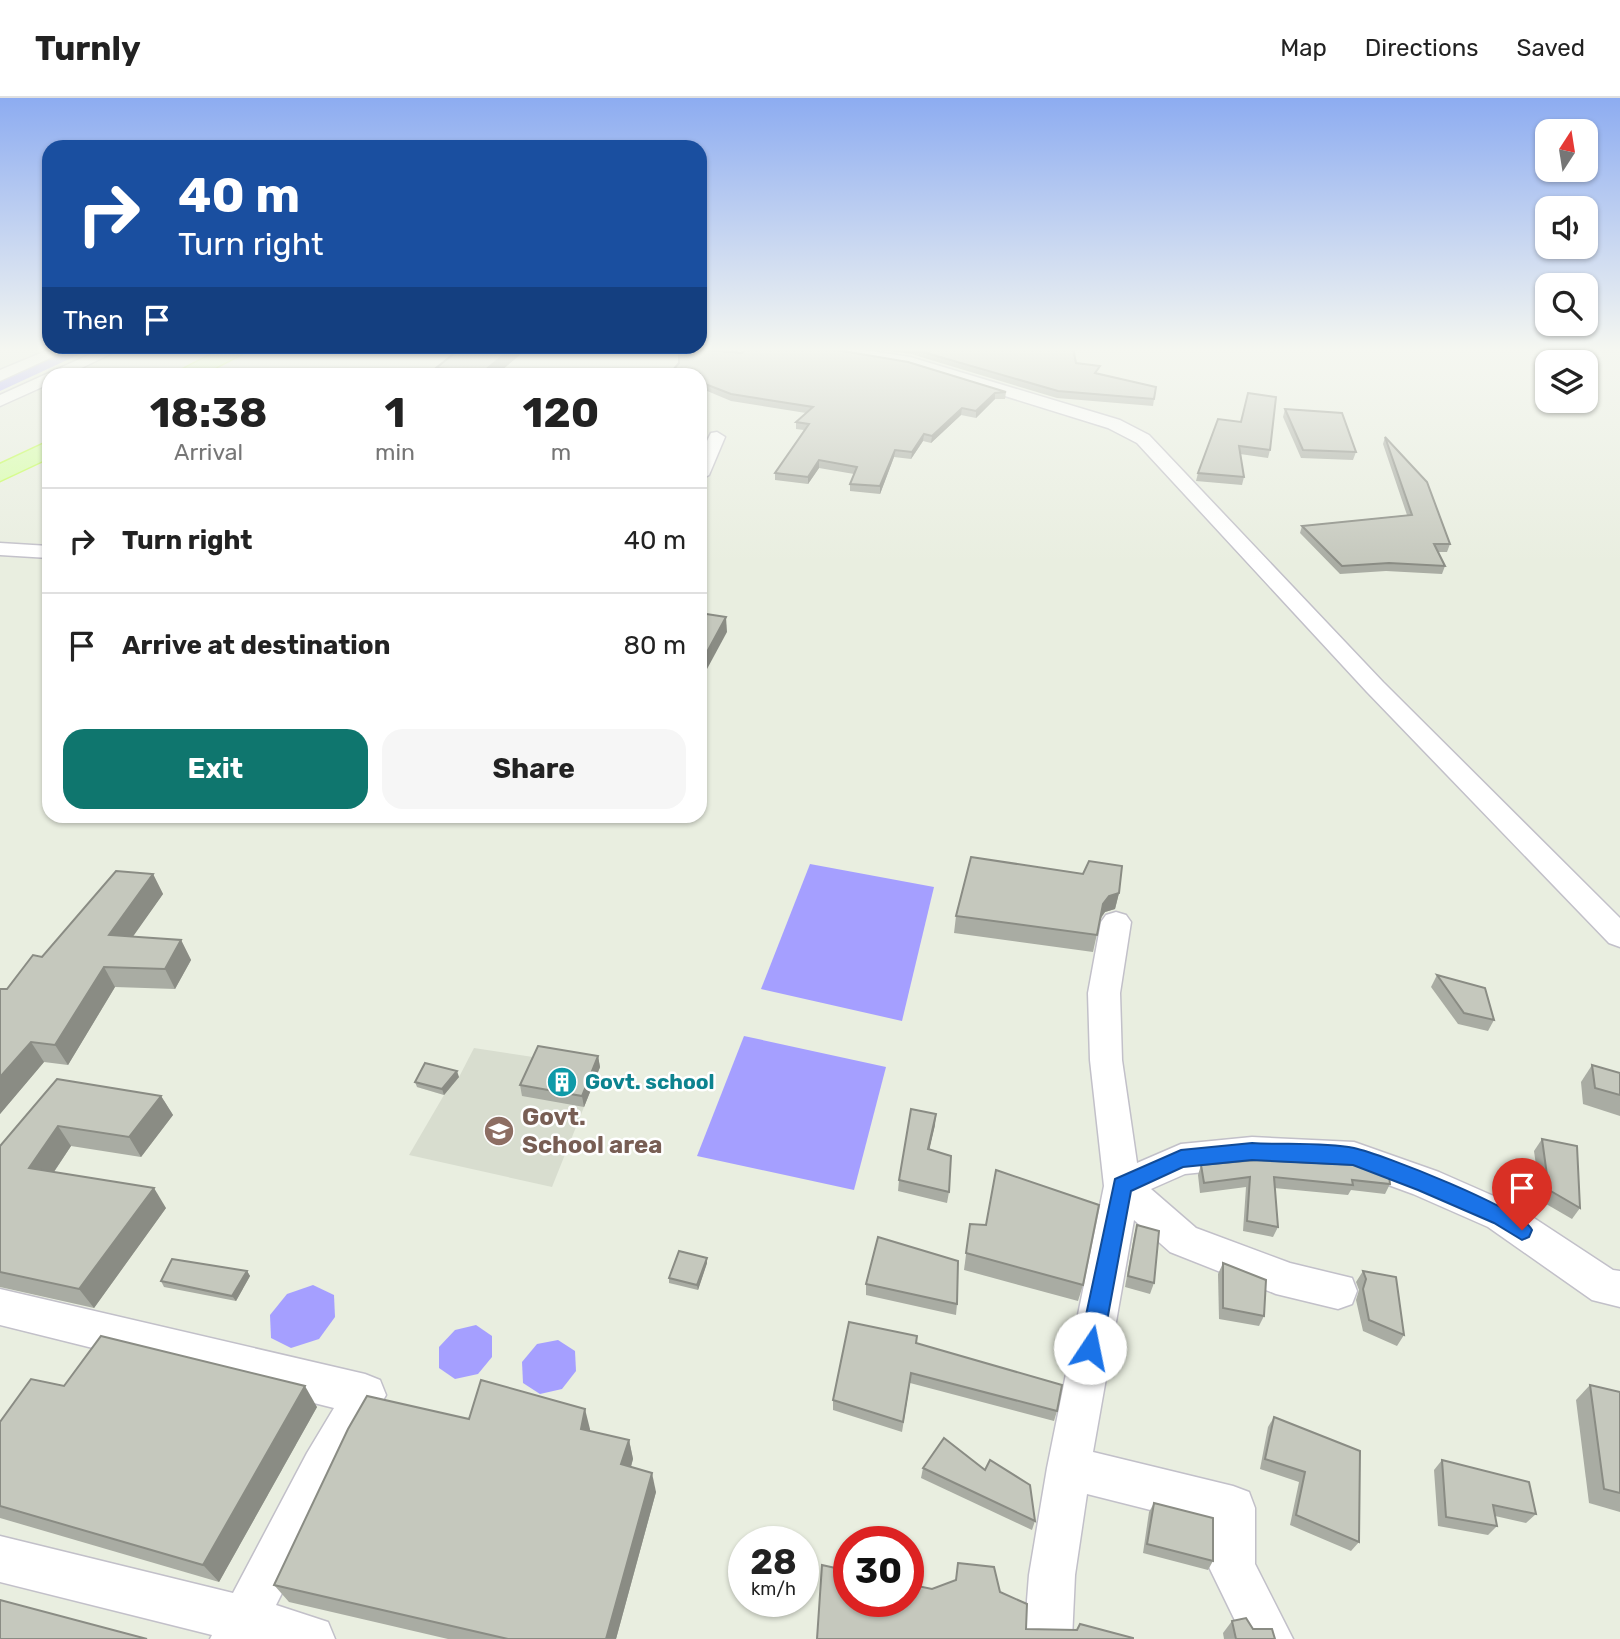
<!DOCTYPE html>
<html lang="en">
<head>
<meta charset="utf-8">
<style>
	:root { --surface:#fff; --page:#f6f6f6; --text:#222; --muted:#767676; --line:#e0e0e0; --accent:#0f766e }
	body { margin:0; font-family:Rubik,sans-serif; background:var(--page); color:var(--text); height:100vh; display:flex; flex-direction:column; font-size:26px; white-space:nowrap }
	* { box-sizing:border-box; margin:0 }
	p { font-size:23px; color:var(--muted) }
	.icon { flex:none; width:38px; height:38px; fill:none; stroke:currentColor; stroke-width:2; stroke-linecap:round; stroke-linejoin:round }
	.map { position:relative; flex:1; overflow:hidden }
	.side { position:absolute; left:42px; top:270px; width:665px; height:455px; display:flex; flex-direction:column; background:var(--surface); border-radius:21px; box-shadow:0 2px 5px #0004 }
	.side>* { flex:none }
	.banner { position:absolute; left:42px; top:42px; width:665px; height:214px; border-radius:21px; box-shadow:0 2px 5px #0004; background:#1a4fa0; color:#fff; overflow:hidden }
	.needle { width:46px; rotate:12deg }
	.fabs { position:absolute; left:1535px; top:21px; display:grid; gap:14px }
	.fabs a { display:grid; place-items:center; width:63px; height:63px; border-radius:14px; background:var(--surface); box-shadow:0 2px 5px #0004; font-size:35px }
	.speed { position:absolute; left:728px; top:1428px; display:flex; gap:14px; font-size:35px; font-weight:700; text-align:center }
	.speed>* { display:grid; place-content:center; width:91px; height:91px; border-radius:50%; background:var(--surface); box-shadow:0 2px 5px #0004; line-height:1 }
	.speed small { font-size:18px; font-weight:400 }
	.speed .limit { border:10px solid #d22; background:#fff; color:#111 }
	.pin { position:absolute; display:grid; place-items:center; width:60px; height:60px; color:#fff; margin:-72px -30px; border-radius:50% 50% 50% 0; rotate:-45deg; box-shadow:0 0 7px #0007 }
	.pin .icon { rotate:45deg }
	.me { position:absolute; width:77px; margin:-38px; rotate:11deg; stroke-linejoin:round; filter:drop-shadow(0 0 5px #0008) }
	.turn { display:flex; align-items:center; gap:24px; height:147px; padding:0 21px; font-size:32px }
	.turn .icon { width:91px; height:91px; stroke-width:2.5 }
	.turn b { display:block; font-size:49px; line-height:60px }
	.then { display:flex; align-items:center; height:66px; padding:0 21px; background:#0003; gap:14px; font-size:26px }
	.eta { display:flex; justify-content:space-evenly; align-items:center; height:119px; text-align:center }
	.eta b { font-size:42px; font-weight:700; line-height:49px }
	.primary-button { display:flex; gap:14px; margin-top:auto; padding:14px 21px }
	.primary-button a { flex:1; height:80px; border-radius:21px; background:var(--accent); color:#fff; font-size:28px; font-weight:700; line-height:80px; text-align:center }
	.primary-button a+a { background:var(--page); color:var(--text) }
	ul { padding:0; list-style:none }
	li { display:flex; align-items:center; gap:21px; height:105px; padding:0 21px; border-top:2px solid var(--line) }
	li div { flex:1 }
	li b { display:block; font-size:26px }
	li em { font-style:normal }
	header { display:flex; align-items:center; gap:42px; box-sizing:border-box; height:98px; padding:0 35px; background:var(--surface); border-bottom:2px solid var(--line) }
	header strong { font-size:33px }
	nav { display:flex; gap:38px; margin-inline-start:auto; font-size:24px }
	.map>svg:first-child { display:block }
	.education { fill:#d8ddcf }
	.water { fill:#a59fff }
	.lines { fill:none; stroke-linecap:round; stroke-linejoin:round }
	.canal { fill:#a59fff; fill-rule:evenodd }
	.street-casing { stroke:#c2c0c9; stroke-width:3 }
	.primary-casing { stroke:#c1ff48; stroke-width:3 }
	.street { fill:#fff; fill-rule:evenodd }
	.primary { fill:#d5ffa4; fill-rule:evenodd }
	.wall { fill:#a9aca3 }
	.shaded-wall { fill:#8a8c84 }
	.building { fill:#c5c8bd; stroke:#8a8c84; stroke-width:2 }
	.route { fill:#1a73e8; stroke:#114b97; stroke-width:2 }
	.labels { text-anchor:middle; stroke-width:5; stroke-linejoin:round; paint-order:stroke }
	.culture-label { font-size:21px; font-weight:bold; fill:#0d838f; stroke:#fff; text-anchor:start }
	.near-education-label { font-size:24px; font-weight:bold; fill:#785e54; stroke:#fff; text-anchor:start }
</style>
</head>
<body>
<header>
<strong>Turnly</strong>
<nav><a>Map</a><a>Directions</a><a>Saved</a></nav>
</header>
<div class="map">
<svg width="1620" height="1541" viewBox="0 0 1620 1541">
	<rect width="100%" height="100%" fill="#e9eee0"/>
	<!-- education -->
	<path class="education" d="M474 950 600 969 552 1089 409 1057 444 997 417 989 427 971 459 979Z"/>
	<!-- water -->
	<g class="water">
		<path d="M810 766 934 789 902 923 761 891Z"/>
		<path d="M744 938 886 969 854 1092 697 1058Z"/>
		<path d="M313 1187 334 1197 335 1219 319 1241 291 1250 271 1240 270 1217 287 1196Z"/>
		<path d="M476 1227 492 1238V1259L478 1276 455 1281 439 1270V1249L455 1232Z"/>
		<path d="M558 1242 575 1253 576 1273 562 1291 540 1296 523 1285 522 1264 537 1246Z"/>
	</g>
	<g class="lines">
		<!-- canal -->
		<path class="canal" d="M74 250H93L0 293V282Z"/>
		<!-- street casing -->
		<g class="street-casing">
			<g id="street">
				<path d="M53 250H72L0 283V272Z"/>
				<path d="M104 250H123L69 276H49V286L0 308V297Z"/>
				<path d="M572 250H595L588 254 574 253Z"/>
				<path d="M819 250H851L910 259 1120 322 1149 337 1383 584 1620 820V849L1609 845 1367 594 1137 345 1108 330 908 268 826 254Z"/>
				<path d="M717 334 725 339 709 377 700 382V357L711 335Z"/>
				<path d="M0 445 49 448V460L0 457Z"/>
				<path d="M1116 814 1126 817 1131 824 1120 895 1122 962 1137 1065 1181 1046 1252 1039 1354 1044 1439 1074 1514 1107 1613 1172 1620 1173V1209L1592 1202 1488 1129 1413 1096 1353 1074 1252 1069 1185 1076 1151 1091 1196 1130 1290 1165 1352 1180 1357 1193 1352 1206 1338 1211 1276 1196 1170 1154 1134 1122 1093 1354 1233 1388 1249 1394 1255 1410V1466L1293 1541H1244L1209 1469 1210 1427 1087 1396 1075 1477 1072 1541H1024L1029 1477 1047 1370 1104 1088 1090 962 1088 895 1101 824 1106 817Z"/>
				<path d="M0 1191 365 1276 380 1282 386 1297 337 1385 276 1507 328 1524 335 1541H210L212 1537 0 1484V1438L233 1495 307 1355 334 1310 0 1227Z"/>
			</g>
		</g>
		<!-- primary casing -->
		<g class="primary-casing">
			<g id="primary">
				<path d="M224 250H249L246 254 203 276H177L181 272Z"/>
				<path d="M49 343V360L0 383V366Z"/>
			</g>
		</g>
		<!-- street -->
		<use href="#street" class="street"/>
		<!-- primary -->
		<use href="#primary" class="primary"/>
	</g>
	<!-- wall -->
	<g class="wall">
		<path d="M461 250H527V251L497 276H437L436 270Z"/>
		<path d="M866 250H1073L1076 265 1099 276 1156 289 1153 308 1057 300 911 256Z"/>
		<path d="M710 252 742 255 1006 294 1005 301H995L976 320 961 317 931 345 923 343 911 361 894 359 880 396 850 393V386L854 376 819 370 808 386 775 382V375L804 332 796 331V324L806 315 731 303 700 290V276H672V273Z"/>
		<path d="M1285 311 1356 354 1353 362 1301 360 1283 319Z"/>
		<path d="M1218 321 1270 352 1268 360 1240 356 1244 379 1242 387 1196 383 1198 375Z"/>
		<path d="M1385 339 1450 446 1447 454H1438L1445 468 1442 476 1386 473 1340 476 1300 435 1302 428 1407 417 1383 346Z"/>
		<path d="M153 776 163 796 132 839 181 842 191 862 175 891 115 889 68 967 44 964 0 1016V891H7L42 859Z"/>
		<path d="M1083 776 1119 795 1115 811 1105 814 1100 822 1093 854 954 835 956 818Z"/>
		<path d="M1437 877 1494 922 1488 933 1458 926 1431 889Z"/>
		<path d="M598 958 600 969 584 1009 522 998 520 987Z"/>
		<path d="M1592 967 1620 975V1018L1583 1006 1581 984Z"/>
		<path d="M459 979 444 997 417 989 415 984Z"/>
		<path d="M57 981 161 998 173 1017 141 1059 71 1048 54 1074 166 1110 94 1210 0 1189V1048Z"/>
		<path d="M935 1027 929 1051 949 1094 947 1105 898 1093 899 1082Z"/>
		<path d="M1542 1041 1580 1110 1572 1121 1541 1103 1534 1053Z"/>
		<path d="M1201 1067 1390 1086 1385 1096 1351 1092 1348 1097 1274 1090 1278 1129 1273 1139 1243 1133 1246 1089 1200 1095 1198 1077Z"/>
		<path d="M970 1126 986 1127 1083 1187 1078 1203 964 1172Z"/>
		<path d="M1137 1127 1154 1185 1150 1196 1125 1189 1134 1138Z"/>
		<path d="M707 1165 698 1192 669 1185V1180Z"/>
		<path d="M1223 1165 1264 1218 1259 1228 1219 1221 1218 1176Z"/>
		<path d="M247 1173 250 1178 236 1203 164 1189 161 1183Z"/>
		<path d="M1363 1173 1404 1237 1397 1248 1363 1233 1356 1202 1359 1192 1356 1184Z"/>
		<path d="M866 1186 957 1206 956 1217 866 1197Z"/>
		<path d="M916 1245 1057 1313 1054 1323 910 1285 902 1334 833 1312V1302Z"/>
		<path d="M1590 1287 1620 1294V1414L1589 1405 1576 1302Z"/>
		<path d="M64 1288 317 1309 219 1484 0 1420V1324Z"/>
		<path d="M1274 1319 1359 1444 1351 1453 1290 1427 1299 1384 1260 1371 1268 1329Z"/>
		<path d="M469 1321 590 1331V1333L629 1342 633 1361 631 1369 656 1394 616 1541H448L289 1504 274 1487Z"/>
		<path d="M1442 1362 1536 1416 1526 1425 1495 1418 1497 1428 1488 1437 1438 1428 1434 1372Z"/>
		<path d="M923 1370 1035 1423 1032 1432 921 1380Z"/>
		<path d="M1154 1405 1213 1463 1208 1472 1143 1455 1149 1414Z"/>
		<path d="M1232 1523 1253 1531 1275 1541H1224L1223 1535Z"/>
	</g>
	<!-- shaded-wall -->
	<g class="shaded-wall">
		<path d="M512 250H527V251L497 276H483V274Z"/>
		<path d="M995 295V301L976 320V313Z"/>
		<path d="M962 310 961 317 931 345 932 338Z"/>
		<path d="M924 336 923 343 911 361 912 354Z"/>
		<path d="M895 352 894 359 880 396V388Z"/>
		<path d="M819 362V370L808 386V379Z"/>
		<path d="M726 519 727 534 700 584V567Z"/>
		<path d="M153 776 163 796 120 857 109 837Z"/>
		<path d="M1119 795 1115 811 1105 814 1099 822 1103 806 1109 798Z"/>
		<path d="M181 842 191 862 175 891 165 871Z"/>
		<path d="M104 869 115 889 68 967 55 947Z"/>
		<path d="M31 944 44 964 0 1016V979Z"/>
		<path d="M598 958 600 969 584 1009 582 998Z"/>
		<path d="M457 973 459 979 444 997 442 991Z"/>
		<path d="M161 998 173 1017 141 1059 129 1039Z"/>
		<path d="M936 1016 935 1027 927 1062 928 1051Z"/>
		<path d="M58 1028 71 1048 43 1090 29 1070Z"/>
		<path d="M154 1090 166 1110 94 1210 79 1191Z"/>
		<path d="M707 1160V1165L698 1192 697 1187Z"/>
		<path d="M247 1173 250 1178 236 1203 232 1198Z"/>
		<path d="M305 1288 317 1309 219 1484 203 1467Z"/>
		<path d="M585 1311 590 1331 587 1350 581 1331Z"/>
		<path d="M629 1342 633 1361 626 1385 621 1366Z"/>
		<path d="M652 1375 656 1394 616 1541H606Z"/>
	</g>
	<!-- building -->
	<g class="building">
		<path d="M461 250H512L483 274 436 270Z"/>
		<path d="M679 250H709V252L742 255 747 250H825L908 264 1006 294 995 295 976 313 962 310 932 338 924 336 912 354 895 352 880 388 850 386 857 369 819 362 808 379 775 375 809 326 796 324 813 309 731 296 700 284V276H682L672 273 679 265Z"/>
		<path d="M909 250H1073L1076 265 1100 268 1095 275 1156 289 1154 301 1058 293Z"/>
		<path d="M1248 295 1276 299 1270 352 1239 348 1244 379 1198 375 1218 321 1241 324Z"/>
		<path d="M1285 311 1342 315 1356 354 1303 352Z"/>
		<path d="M1385 339 1427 384 1450 446H1434L1445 468 1389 465 1342 468 1302 428 1412 417Z"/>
		<path d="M700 515 726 519 700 567Z"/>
		<path d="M971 759 1083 776 1089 763 1122 768 1119 795 1109 798 1103 806 1097 837 956 818Z"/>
		<path d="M116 773 153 776 109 837 181 842 165 871 104 869 55 947 31 944 0 979V891H7L33 857 42 859Z"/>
		<path d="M1437 877 1485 890 1494 922 1464 915Z"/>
		<path d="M538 948 598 958 582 998 520 987Z"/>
		<path d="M425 965 457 973 442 991 415 984Z"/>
		<path d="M1592 967 1620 975V997L1595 990Z"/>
		<path d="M57 981 161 998 129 1039 58 1028 29 1070 154 1090 79 1191 0 1174V1048Z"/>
		<path d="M911 1011 936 1016 928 1051 951 1058 949 1094 899 1082Z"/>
		<path d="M1542 1041 1577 1048 1580 1110 1549 1092Z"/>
		<path d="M1256 1062 1358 1067 1389 1078 1390 1086 1352 1082 1353 1087 1274 1079 1278 1129 1247 1123 1250 1079 1204 1085 1201 1067Z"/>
		<path d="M996 1072 1099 1107 1083 1187 966 1155 970 1126 986 1127Z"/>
		<path d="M1137 1127 1159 1133 1154 1185 1128 1178Z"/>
		<path d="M878 1139 958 1163 957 1206 866 1186Z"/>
		<path d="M679 1153 707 1160 697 1187 669 1180Z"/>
		<path d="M172 1161 247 1173 232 1198 161 1183Z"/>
		<path d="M1223 1165 1266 1182 1264 1218 1223 1210Z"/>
		<path d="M1363 1173 1396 1179 1404 1237 1369 1222 1363 1191 1366 1181Z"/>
		<path d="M849 1224 917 1238 916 1245 1062 1287 1057 1313 911 1275 903 1324 833 1302Z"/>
		<path d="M101 1238 305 1288 203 1467 0 1408V1324L31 1281 64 1288Z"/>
		<path d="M481 1282 585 1311 581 1331 629 1342 621 1366 652 1375 606 1541H508L274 1487 348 1331 367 1298 469 1321Z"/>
		<path d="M1590 1287 1620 1294V1395L1604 1391Z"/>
		<path d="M1274 1319 1360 1353 1359 1444 1296 1417 1305 1374 1265 1361Z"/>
		<path d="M944 1340 985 1372 990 1362 1030 1387 1035 1423 923 1370Z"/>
		<path d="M1442 1362 1529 1384 1536 1416 1493 1407 1497 1428 1446 1419Z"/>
		<path d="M1154 1405 1213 1420V1463L1147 1446Z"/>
		<path d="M879 1430 899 1436 898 1444H869Z"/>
		<path d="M958 1465 994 1469 1000 1494 1027 1506 1026 1531 1077 1532 1080 1526 1133 1540V1541H817L822 1467 849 1473V1503H908V1486L932 1491 956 1482Z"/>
		<path d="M0 1502 147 1541H0Z"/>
		<path d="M1246 1520 1253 1531H1272L1275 1541H1236L1232 1523Z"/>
	</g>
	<!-- sky -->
	<linearGradient id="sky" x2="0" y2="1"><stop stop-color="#8dacf1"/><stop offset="0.54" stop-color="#f5f7f1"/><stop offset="1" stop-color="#f5f7f1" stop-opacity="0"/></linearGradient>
	<rect width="1620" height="465" fill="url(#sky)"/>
	<!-- route -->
	<path class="route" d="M1252 1045C1284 1047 1323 1044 1354 1050 1382 1056 1522 1111 1532 1132L1529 1139 1522 1142 1494 1125 1418 1092 1353 1067 1252 1062 1183 1069 1131 1093 1102 1250 1099 1257 1090 1260 1082 1257 1079 1250 1115 1081 1181 1052Z"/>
	<!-- icons -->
	<defs>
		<g id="building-disc" transform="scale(1.575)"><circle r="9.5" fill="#0f9aa8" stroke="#fff"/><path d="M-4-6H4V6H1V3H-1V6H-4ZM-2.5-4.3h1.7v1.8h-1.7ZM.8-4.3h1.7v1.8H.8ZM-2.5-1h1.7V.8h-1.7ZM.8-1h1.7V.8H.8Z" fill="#fff"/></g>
		<g id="school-disc" transform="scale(1.575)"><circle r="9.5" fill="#8d6e63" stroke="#fff"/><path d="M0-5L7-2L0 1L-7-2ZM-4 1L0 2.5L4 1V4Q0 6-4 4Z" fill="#fff"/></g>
	</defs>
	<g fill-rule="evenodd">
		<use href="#building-disc" x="562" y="984"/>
		<use href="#school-disc" x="499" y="1033"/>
	</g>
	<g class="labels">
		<!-- culture labels -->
		<g class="culture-label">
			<text x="585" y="991">Govt. school</text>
		</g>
		<!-- near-education labels -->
		<g class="near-education-label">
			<text x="522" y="1027">Govt.<tspan x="522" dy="28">School area</tspan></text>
		</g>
	</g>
</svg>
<div class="fabs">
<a><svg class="needle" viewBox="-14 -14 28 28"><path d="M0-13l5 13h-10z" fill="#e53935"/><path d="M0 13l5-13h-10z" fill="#767676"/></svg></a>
<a><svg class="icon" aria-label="sound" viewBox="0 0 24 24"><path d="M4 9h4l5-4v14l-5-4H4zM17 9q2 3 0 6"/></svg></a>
<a><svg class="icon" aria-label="search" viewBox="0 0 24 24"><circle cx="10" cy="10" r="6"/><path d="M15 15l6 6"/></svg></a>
<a><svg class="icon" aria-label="layers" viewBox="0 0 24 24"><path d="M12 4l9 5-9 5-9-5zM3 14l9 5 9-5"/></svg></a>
</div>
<div class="speed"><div>28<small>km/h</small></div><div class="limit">30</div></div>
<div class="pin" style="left:1522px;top:1132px;background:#d93025"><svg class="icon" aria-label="arrive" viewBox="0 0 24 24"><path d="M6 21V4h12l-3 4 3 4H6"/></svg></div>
<svg class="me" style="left:1090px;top:1250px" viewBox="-20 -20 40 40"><circle r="19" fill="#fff"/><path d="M0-13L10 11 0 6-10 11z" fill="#1a73e8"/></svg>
<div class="banner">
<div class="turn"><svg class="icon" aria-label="right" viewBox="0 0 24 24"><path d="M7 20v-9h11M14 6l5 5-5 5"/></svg><div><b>40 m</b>Turn right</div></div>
<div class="then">Then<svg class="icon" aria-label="arrive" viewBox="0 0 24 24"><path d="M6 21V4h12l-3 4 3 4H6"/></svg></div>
</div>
<section class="side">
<div class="eta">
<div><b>18:38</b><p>Arrival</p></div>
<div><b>1</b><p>min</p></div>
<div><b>120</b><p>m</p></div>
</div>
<ul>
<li><svg class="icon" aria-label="right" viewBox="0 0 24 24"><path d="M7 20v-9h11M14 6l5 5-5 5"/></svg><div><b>Turn right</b></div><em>40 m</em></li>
<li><svg class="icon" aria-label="arrive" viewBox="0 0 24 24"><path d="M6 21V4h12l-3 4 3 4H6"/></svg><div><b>Arrive at destination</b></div><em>80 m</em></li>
</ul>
<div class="primary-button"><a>Exit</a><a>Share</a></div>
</section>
</div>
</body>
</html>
